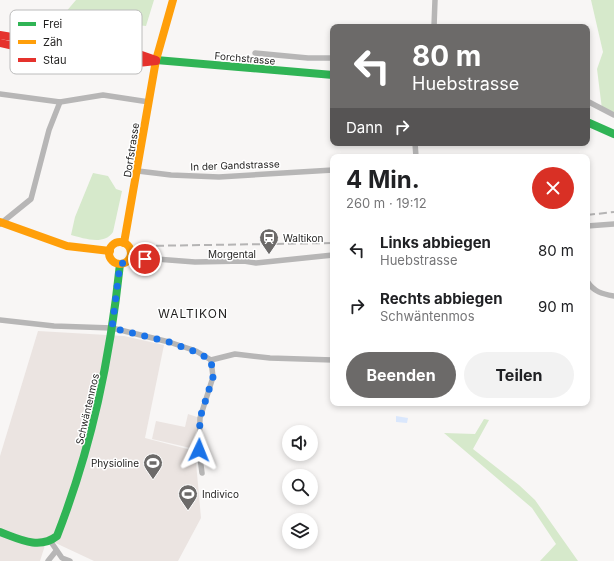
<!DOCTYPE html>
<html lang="de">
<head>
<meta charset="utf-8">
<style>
	:root { --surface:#fff; --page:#f2f2f2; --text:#202124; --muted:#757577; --accent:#6c6a69 }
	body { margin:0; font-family:Inter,sans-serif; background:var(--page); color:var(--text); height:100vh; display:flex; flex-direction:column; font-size:15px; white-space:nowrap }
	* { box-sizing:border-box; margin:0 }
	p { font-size:13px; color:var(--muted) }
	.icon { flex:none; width:22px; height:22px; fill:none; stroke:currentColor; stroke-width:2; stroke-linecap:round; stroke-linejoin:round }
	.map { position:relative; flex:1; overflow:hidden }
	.details { position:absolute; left:330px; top:154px; width:260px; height:252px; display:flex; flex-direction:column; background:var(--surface); border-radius:8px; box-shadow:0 2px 6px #0003 }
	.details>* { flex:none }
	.guide { position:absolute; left:330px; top:24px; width:260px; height:122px; border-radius:8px; box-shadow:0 2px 6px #0003; background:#6c6a69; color:#fff; overflow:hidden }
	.fabs { position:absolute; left:282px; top:425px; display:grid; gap:8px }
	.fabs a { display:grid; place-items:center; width:36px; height:36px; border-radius:50%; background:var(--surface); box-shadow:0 2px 6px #0003; font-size:20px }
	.pin { position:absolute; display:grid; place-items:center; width:34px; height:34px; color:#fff; margin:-17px; border:2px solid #fff; border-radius:50%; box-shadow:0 1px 4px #0007 }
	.me { position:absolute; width:44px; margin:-22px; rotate:2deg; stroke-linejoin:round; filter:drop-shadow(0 0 3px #0008) }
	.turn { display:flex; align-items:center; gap:14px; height:84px; padding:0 16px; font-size:18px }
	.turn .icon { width:52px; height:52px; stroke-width:2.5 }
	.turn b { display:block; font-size:28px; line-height:34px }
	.then { display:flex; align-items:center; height:38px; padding:0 16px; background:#0003; gap:8px; font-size:15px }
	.round { display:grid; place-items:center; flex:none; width:42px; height:42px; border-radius:21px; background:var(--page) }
	.headline { display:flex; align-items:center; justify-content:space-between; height:68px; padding:0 16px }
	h1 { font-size:24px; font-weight:700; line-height:30px }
	.action { display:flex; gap:8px; margin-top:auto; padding:8px 16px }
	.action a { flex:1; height:46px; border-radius:24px; background:var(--accent); color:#fff; font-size:16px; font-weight:700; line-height:46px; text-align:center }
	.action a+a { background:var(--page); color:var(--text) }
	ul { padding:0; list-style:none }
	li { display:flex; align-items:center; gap:12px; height:56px; padding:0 16px }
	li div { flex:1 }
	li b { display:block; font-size:15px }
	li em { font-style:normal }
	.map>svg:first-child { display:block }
	.built { fill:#ebe4e1 }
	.green { fill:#d6e9cb }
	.water { fill:#dae7fc }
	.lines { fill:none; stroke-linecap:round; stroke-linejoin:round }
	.street { stroke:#b7b6b6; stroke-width:5.5 }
	.fast { stroke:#30b455; stroke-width:8 }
	.slow { stroke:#ff9f0a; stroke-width:8 }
	.jam { stroke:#e5322d; stroke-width:8 }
	.rail { stroke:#b5b4b4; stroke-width:2; stroke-dasharray:8 4; stroke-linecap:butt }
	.route { stroke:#1a73e8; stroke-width:7; stroke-dasharray:0 12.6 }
	.labels { text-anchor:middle; stroke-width:3; stroke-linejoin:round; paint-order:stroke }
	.street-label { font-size:10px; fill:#201f1e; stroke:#fff }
	.poi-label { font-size:10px; fill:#201f1e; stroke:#fff; text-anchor:start }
	.quarter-label { font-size:12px; letter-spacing:1px; fill:#201f1e; stroke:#fff }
	.key { fill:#fff; stroke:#bcbcbc; stroke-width:1 }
	.key-label { font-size:11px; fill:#201f1e }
</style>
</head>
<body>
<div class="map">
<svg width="614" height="561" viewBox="0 0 614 561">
	<rect width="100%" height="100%" fill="#f8f6f5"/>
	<!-- built -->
	<g class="built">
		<path d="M38 331 124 336 164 345 145 438 195 451 201 518 178 561H94L47 539 40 561H0V456Z"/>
		<path d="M188 414 200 418 199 450 152 439 156 421 185 427Z"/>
	</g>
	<!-- green -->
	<g class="green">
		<path d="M76 0H154L146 26 118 23 115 26 59 20Z"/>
		<path d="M591 0H614V115L602 109 597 69 603 52Z"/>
		<path d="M93 173 108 176 116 189 122 191 113 232C104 246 83 238 71 235L75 217Z"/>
		<path d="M484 419 489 420 473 449 519 485 535 500 578 561H540L556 544 532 508 444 433 475 434Z"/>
	</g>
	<!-- water -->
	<path class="water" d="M396 416 408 418 407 423 396 422Z"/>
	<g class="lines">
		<!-- street -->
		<g class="street">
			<path d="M434 27 435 0"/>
			<path d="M255 53 308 58H333"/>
			<path d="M0 94 60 102 103 95 149 102"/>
			<path d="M587 101 614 115"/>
			<path d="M415 143 416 157"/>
			<path d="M138 171 171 175 219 177 333 170"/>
			<path d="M0 224 31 199 49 130 60 102"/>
			<path d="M587 226 614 224"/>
			<path d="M130 257 195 262 244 261 256 263 333 255"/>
			<path d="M587 281C594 292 602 294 614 296"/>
			<path d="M0 320 54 326 112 328 169 342 196 351 211 360"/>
			<path d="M211 360 235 354 270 358 333 360"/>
			<path d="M202 473 199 450 200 418 213 377 211 360"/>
			<path d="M51 542 62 558 70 561"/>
			<path d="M48 561 56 551"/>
		</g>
		<!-- fast -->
		<g class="fast">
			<path d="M156 60 333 75"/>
			<path d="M587 122 614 134"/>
			<path d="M0 532C19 539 39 550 57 536 92 446 110 359 120 264"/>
		</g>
		<!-- slow -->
		<g class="slow">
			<path d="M0 222 67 246 110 251"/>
			<circle cx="120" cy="253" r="11"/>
			<path d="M124 243 156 60 173 0"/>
		</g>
		<!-- jam -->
		<g class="jam">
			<path d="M0 35 47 43 133 52 156 60"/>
			<path d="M0 43C47 54 108 68 156 61"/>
		</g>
		<!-- rail -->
		<g class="rail">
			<path d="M587 215 614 212"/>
			<path d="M144 246 333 243"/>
		</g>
	</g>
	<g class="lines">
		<!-- route -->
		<path class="route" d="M145 259 130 257 126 262 120 264 112 328 169 342 196 352 211 360 213 377 200 418 199 450"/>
	</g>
	<!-- icons -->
	<defs>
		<g id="station-pin" transform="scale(1)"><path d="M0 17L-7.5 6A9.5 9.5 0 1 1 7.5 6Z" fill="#6c6a69" stroke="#fff"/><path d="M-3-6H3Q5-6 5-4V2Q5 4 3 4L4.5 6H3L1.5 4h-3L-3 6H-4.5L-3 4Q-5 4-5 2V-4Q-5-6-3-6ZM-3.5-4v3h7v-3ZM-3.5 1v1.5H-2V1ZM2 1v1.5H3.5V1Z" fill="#fff"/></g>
		<g id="stadium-pin" transform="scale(1)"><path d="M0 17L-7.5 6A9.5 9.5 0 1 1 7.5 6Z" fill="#6c6a69" stroke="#fff"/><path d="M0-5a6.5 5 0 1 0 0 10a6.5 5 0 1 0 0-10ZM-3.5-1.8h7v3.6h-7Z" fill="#fff"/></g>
	</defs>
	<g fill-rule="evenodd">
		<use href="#station-pin" x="269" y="238"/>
		<use href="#stadium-pin" x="153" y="463"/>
		<use href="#stadium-pin" x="188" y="494"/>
	</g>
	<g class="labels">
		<!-- street labels -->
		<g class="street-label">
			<text transform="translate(245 58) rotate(5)" y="4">Forchstrasse</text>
			<text transform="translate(131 150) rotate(-81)" y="4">Dorfstrasse</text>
			<text transform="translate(235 165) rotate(-2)" y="4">In der Gandstrasse</text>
			<text x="232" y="258">Morgental</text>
			<text transform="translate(87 409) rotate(-77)" y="4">Schwäntenmos</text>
		</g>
		<!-- poi labels -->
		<g class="poi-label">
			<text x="283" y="242">Waltikon</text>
			<text x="139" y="467" text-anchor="end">Physioline</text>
			<text x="202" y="498">Indivico</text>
		</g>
		<!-- quarter labels -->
		<g class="quarter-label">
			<text x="193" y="318">WALTIKON</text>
		</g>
	</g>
	<!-- legend -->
	<rect x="10" y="10" width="132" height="64" rx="6" class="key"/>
	<rect x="18" y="22" width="18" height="4" fill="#30b455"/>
	<rect x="18" y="40" width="18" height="4" fill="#ff9f0a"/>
	<rect x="18" y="58" width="18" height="4" fill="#e5322d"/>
	<g class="key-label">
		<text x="43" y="28">Frei</text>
		<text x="43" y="46">Zäh</text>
		<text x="43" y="64">Stau</text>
	</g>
</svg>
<div class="fabs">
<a><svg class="icon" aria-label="sound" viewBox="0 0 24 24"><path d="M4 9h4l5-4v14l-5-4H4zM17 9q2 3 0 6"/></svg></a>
<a><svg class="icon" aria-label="search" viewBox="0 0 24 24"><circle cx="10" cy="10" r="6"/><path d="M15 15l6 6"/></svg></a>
<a><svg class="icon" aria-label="layers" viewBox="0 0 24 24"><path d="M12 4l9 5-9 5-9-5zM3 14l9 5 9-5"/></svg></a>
</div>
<div class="pin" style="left:145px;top:259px;background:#d93025"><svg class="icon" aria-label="arrive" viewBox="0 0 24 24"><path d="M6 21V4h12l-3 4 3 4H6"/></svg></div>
<svg class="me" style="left:199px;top:450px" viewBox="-20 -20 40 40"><path d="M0-17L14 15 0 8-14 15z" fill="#1a73e8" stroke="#fff" stroke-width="4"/></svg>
<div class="guide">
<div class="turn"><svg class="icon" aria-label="left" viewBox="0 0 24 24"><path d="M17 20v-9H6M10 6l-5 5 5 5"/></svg><div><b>80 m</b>Huebstrasse</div></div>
<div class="then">Dann<svg class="icon" aria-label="right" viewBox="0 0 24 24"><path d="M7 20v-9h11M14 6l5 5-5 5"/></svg></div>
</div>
<section class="details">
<div class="headline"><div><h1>4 Min.</h1><p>260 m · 19:12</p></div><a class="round" style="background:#d93025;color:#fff"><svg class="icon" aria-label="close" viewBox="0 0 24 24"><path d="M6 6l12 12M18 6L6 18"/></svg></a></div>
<ul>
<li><svg class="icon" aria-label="left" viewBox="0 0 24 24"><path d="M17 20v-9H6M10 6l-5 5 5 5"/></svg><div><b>Links abbiegen</b><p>Huebstrasse</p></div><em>80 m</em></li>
<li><svg class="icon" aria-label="right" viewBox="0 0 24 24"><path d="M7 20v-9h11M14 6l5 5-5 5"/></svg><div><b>Rechts abbiegen</b><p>Schwäntenmos</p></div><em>90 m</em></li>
</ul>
<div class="action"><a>Beenden</a><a>Teilen</a></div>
</section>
</div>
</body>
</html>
